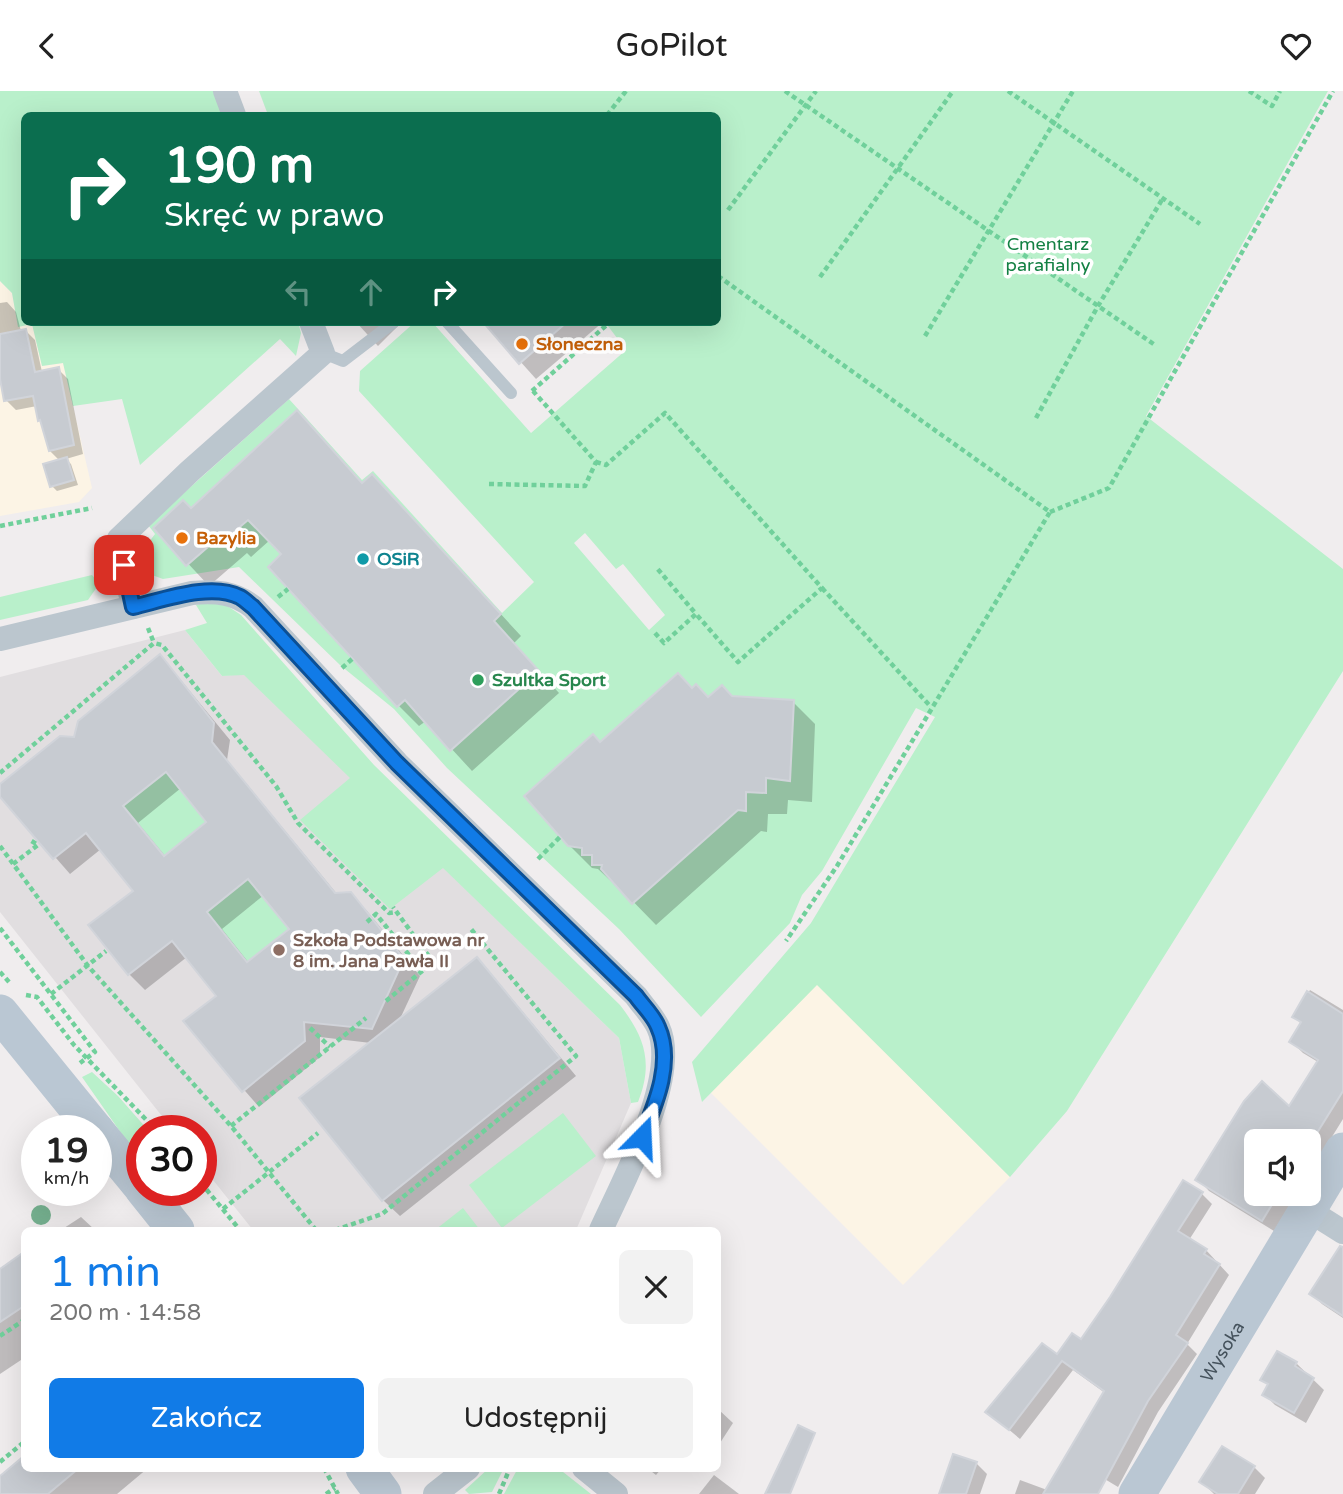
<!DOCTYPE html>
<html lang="pl">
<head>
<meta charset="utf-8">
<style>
	:root { --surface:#fff; --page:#f2f2f2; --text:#222; --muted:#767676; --accent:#117be7 }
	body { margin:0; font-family:"Varela Round",sans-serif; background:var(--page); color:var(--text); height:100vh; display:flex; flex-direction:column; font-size:26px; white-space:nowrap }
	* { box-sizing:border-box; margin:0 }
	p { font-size:23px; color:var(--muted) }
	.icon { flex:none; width:38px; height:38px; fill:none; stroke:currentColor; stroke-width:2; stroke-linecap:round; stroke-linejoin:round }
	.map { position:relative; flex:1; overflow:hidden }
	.panel { position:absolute; left:21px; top:1136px; width:700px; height:245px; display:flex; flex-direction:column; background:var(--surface); border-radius:10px; box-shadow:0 7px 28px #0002 }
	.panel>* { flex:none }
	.banner { position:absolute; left:21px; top:21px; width:700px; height:214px; border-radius:10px; box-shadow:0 7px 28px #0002; background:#0b6e4f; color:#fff; overflow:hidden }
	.tools { position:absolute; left:1244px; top:1038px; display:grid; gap:14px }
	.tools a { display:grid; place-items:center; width:77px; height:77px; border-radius:10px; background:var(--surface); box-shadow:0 7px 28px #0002; font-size:35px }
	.speed { position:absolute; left:21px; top:1024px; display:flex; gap:14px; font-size:35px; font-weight:700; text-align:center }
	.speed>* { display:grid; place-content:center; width:91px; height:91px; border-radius:50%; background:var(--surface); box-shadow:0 7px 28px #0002; line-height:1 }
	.speed small { font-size:18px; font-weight:400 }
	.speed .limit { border:10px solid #d22; background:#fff; color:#111 }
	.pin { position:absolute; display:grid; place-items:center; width:60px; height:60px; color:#fff; margin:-30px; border-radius:14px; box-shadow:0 4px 10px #0006 }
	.me { position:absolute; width:77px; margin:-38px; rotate:21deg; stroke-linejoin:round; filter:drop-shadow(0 0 5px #0008) }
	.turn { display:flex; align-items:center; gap:24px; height:147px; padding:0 28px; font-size:32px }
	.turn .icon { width:91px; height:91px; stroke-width:2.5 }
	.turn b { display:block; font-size:49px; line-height:60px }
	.lanes { display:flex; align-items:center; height:66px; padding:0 28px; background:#0003; justify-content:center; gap:35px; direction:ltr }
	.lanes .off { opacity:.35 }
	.round { display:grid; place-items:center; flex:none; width:74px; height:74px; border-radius:10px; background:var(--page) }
	.headline { display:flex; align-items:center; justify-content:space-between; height:119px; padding:0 28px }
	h1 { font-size:42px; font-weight:600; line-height:52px; color:var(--accent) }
	.button { display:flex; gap:14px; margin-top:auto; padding:14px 28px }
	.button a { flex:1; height:80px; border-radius:10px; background:var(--accent); color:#fff; font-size:28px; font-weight:600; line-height:80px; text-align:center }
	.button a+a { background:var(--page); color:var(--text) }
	header { display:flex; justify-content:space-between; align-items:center; height:91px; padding:0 28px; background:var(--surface); font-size:32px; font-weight:600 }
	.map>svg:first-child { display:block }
	.commercial { fill:#fcf4e5 }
	.education { fill:#e1dee0 }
	.green { fill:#b9f0cb; fill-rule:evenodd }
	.shadow { fill:#0003; fill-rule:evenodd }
	.building { fill:#c7cbd1; stroke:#d1d4da; stroke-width:2; fill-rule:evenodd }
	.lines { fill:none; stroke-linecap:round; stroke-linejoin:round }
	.path { stroke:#70d09b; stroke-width:4.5; stroke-dasharray:5 3.5; stroke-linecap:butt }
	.lane { stroke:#bbc6ce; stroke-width:12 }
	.street { stroke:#bbc6ce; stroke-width:24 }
	.secondary { stroke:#bac7d3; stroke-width:37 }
	.tree { fill:#76b190 }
	.route-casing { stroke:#0b5096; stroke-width:18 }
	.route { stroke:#117be7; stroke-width:12 }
	.food-dot { fill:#e8710a; stroke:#fff; stroke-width:2.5 }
	.culture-dot { fill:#0f9aa8; stroke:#fff; stroke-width:2.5 }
	.leisure-dot { fill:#2e9e5b; stroke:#fff; stroke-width:2.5 }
	.education-dot { fill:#8d6e63; stroke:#fff; stroke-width:2.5 }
	.labels { text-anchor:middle; stroke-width:7; stroke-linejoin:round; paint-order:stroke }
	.park-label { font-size:18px; fill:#138043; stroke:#fff }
	.food-label { font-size:18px; font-weight:bold; fill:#c56008; stroke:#fff; text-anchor:start }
	.culture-label { font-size:18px; font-weight:bold; fill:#0d838f; stroke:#fff; text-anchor:start }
	.leisure-label { font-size:18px; font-weight:bold; fill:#27864d; stroke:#fff; text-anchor:start }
	.education-label { font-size:18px; font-weight:bold; fill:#785e54; stroke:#fff; text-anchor:start }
	.street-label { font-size:18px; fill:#45525c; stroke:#fff }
</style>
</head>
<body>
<header><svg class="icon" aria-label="back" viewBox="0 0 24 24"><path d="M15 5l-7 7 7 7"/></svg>GoPilot<svg class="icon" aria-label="heart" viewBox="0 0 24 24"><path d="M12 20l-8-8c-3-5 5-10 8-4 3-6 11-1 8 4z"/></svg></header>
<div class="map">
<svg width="1343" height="1403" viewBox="0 0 1343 1403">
	<rect width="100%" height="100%" fill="#f0edee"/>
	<!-- commercial -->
	<g class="commercial">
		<path d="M0 190 12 202 18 235 32 233 42 275 63 272 92 397 79 411 0 425Z"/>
		<path d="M817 893 1010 1086 903 1194 710 1001Z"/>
	</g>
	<!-- education -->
	<path class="education" d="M185 539 222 585 244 583 619 947 631 1012 576 1139H253L201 1074V1040L173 1039 0 821V586Z"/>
	<!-- green -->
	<g class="green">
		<path d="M0 0H234L243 24H24V231H298L301 242 296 265 280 248 140 374 122 308 73 315 63 272 42 275 32 233 18 236 12 202 0 190Z"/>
		<path d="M259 0H1328L1146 325 1343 478V580L1067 1020 1010 1086 817 894 702 1011 692 971 811 832 935 626 916 617 822 780 802 804 790 832 701 926 619 838 447 677 394 618 340 574 239 476 163 488 152 484 146 455 155 443 148 434 289 308 362 389 373 380 502 522 534 491 359 300 360 280 415 231H432L531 342 626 259 605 231H718V24H268ZM585 442 616 478 623 473 665 524 649 539 574 452Z"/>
		<path d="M92 484 97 490V496L88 509 0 529V506Z"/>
		<path d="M205 512 226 514 241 524 374 674 620 914C644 945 654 971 638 1011L631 1012 619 947 443 777 390 818 300 729 350 687 244 584 222 585 185 539 207 532 196 514Z"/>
		<path d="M166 681 206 731 164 765 123 715Z"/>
		<path d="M248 788 289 838 247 871 207 821Z"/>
		<path d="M92 981 118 1005 148 1039 142 1040V1072L82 986Z"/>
		<path d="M563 1022 596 1065 502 1137 469 1094Z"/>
		<path d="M463 1117 480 1139H435Z"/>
		<path d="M489 1377H504L492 1401 469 1403 465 1399Z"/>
		<path d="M518 1377H558L591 1403H504Z"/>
	</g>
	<!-- shadow -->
	<g class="shadow">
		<path d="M7 211 16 221 21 240 25 239 35 249 42 281 58 278 68 288 83 363 66 368 71 373 78 394 57 400 52 395 60 370 50 360 37 315 16 319 6 309 0 279V212Z"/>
		<path d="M356 231H402L378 255Z"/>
		<path d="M485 231H603L536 288Z"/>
		<path d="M318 343 363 393 393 406 521 545 514 552 559 602 472 680 426 630 419 635 398 614 270 449 251 466 247 462 209 495 155 437 191 420Z"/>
		<path d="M159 566 175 582 230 649 227 669 337 803H350L367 820 420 885 399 930 477 868 493 885 576 985 400 1125 383 1109 371 952 320 946V966L259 1016 185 931 218 905 187 866 145 899 129 883 135 800 101 758 70 783 0 703V696L75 648ZM181 697 209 732 166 766 138 732ZM264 804 291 838 249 872 222 838Z"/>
		<path d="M693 598 709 607 793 611 815 633 812 711 788 709 787 723H768L767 741 761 740 656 834 619 796 616 795 598 778 592 777 569 754 600 652Z"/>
		<path d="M1310 899 1343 919V1028L1309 1083V1050H1256V1102H1297L1274 1140 1209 1100 1198 1088 1289 1018 1318 971 1303 962 1292 951 1302 934 1294 925Z"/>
		<path d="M1183 1092 1202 1103 1212 1113 1189 1149 1206 1159 1229 1184 1187 1253 1197 1263 1158 1321 1118 1396 1098 1384 1105 1302 1073 1279 1020 1348 988 1321 1057 1266 1081 1251 1112 1207Z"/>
		<path d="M81 1126 95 1139H61Z"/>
		<path d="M24 1164V1267L0 1283V1180Z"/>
		<path d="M1343 1180V1227L1322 1213 1311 1202Z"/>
		<path d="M1278 1262 1296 1272 1324 1299 1306 1332 1275 1314 1264 1303 1269 1295 1263 1289Z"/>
		<path d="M718 1318 733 1332 720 1352 718 1350Z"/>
		<path d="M24 1367V1377H148L117 1403H0V1387Z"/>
		<path d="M976 1372 987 1383 980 1403H943Z"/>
		<path d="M1254 1376 1265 1387 1255 1403H1214L1202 1391Z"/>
		<path d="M647 1377H662L656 1384Z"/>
		<path d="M714 1384 739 1403H699Z"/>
		<path d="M1020 1389 1058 1403H1015Z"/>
	</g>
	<!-- building -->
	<g class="building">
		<path d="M483 231H567L519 273Z"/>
		<path d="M26 238 35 281 59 276 74 354 49 360 40 329 38 330 33 305 4 310 0 288V243Z"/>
		<path d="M297 319 362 392 372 383 501 523 494 530 539 580 450 660 405 609 397 616 268 476 281 463 248 429 228 446 224 442 186 475 153 437 183 409 191 417Z"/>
		<path d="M67 366 74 389 50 396 43 373Z"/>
		<path d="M160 563 214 632 212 651 335 802 351 801 404 868 372 938 304 931 305 950 242 1001 183 930 216 905 172 850 128 884 88 834 133 800 86 742 53 768 0 706V693L60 645 74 646 78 630ZM166 681 206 731 164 765 123 715ZM248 788 289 838 247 871 207 821Z"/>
		<path d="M678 582 692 597 696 593 708 606 722 594 732 605 794 609 790 690 766 687V702L746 701V720L738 719 632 813 601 778 602 774H592V764H582V757L568 755 524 705 593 643 600 651Z"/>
		<path d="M477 866 560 967 382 1110 299 1007Z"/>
		<path d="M1307 900 1343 923V1000L1312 1050H1256V1102H1279L1262 1130 1195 1089 1244 1010 1262 990 1289 1015 1318 969 1289 951 1301 931 1292 926Z"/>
		<path d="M1183 1089 1203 1101 1178 1140 1207 1158 1204 1163 1220 1173 1176 1244 1188 1252 1148 1310 1098 1403H1043L1104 1300 1062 1270 1009 1339 985 1321 1042 1252 1057 1263 1072 1242 1081 1248 1110 1206Z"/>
		<path d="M1340 1155 1343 1156V1225L1309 1203Z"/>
		<path d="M24 1161V1215L0 1231V1178Z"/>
		<path d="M1277 1260 1297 1271 1295 1275 1314 1287 1294 1322 1262 1304 1268 1293 1260 1289Z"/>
		<path d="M798 1334 815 1342 790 1403H765Z"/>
		<path d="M1222 1355 1255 1375 1238 1403H1218L1199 1391Z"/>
		<path d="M953 1363 977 1371 966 1403H939Z"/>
		<path d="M24 1365V1377H79L48 1403H0V1385Z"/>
	</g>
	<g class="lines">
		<!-- path -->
		<g class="path">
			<path d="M785 0 1155 254"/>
			<path d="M1008 0 1200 133"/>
			<path d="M1249 0 1272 15 1280 0"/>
			<path d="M607 24 626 0"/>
			<path d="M728 119 816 0"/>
			<path d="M718 185 1050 421 837 775 786 850"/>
			<path d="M820 186 953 0"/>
			<path d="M925 245 1073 0"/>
			<path d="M532 300 610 231"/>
			<path d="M1036 327 1098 215 1163 107"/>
			<path d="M596 371 606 374 665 322 822 497 738 571 696 523"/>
			<path d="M489 393 585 395 596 371 533 300"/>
			<path d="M1050 421 1109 397 1333 0"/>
			<path d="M0 435 92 417"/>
			<path d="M822 497 931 616"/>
			<path d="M278 506 288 498"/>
			<path d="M148 537 154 552"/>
			<path d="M655 542 664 552 696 523 656 476"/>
			<path d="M342 577 352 568"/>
			<path d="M0 682 154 552 162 554 276 695 298 732 389 822 396 821"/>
			<path d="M0 755 88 875 231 1035 316 1139"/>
			<path d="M538 768 560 746"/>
			<path d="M13 773 38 754 30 749"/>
			<path d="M367 831 376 823 422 880"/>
			<path d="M0 837 95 961 80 972"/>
			<path d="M0 881 9 891"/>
			<path d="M51 903 106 860"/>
			<path d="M26 904 37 906 74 954 157 1040"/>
			<path d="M386 910 433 871 393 816"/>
			<path d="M310 937 330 956"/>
			<path d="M231 1035 366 927"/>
			<path d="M201 1092 240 1139"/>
			<path d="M223 1118 318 1042"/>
			<path d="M335 1139 382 1123 576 965 471 838"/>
			<path d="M0 1245 24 1229"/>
			<path d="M0 1371 24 1351"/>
			<path d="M324 1377 338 1403"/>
			<path d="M326 1403 335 1397"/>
			<path d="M499 1403 510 1377"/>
		</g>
		<!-- lane -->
		<g class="lane">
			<path d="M447 231 511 302"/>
			<path d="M323 262 343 270 394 231"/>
		</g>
		<!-- street -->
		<g class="street">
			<path d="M225 0 234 24"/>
			<path d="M133 516 119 448 190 380 323 262 311 231"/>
			<path d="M0 548 192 502C216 500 234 501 253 516L397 672 636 905C643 915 653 925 658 936 681 985 622 1092 601 1139"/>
			<path d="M1308 1119 1343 1141"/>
			<path d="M584 1377 616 1403"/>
			<path d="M435 1403 468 1377"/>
		</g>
		<!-- secondary -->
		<g class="secondary">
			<path d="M0 922 96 1040"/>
			<path d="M96 1040 142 1096"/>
			<path d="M144 1099 176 1139"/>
			<path d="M364 1377 383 1403"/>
			<path id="s1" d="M1137 1403 1343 1060"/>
		</g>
	</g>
	<!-- trees -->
	<circle class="tree" cx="41" cy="1124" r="10"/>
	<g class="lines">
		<!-- route casing -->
		<g class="route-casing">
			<path id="route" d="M124 474 133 516C163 509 211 491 240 506 245 509 249 513 253 516L397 672 636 905C643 915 654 925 658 936 674 971 655 1014 642 1046"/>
		</g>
		<!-- route -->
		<use href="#route" class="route"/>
	</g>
	<!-- markers -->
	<g class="food-dot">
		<circle cx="522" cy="253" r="7"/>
		<circle cx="182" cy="447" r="7"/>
	</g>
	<circle class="culture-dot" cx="363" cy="468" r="7"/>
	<circle class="leisure-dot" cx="478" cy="589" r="7"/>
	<circle class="education-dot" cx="279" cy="859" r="7"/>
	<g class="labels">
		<!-- park labels -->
		<g class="park-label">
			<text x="1048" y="159">Cmentarz<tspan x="1048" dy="21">parafialny</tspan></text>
		</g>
		<!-- food labels -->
		<g class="food-label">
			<text x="536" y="259">Słoneczna</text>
			<text x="196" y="453">Bazylia</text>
		</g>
		<!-- culture labels -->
		<g class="culture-label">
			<text x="377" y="474">OSiR</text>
		</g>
		<!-- leisure labels -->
		<g class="leisure-label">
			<text x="492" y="595">Szultka Sport</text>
		</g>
		<!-- education labels -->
		<g class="education-label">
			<text x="293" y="855">Szkoła Podstawowa nr<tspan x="293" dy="21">8 im. Jana Pawła II</tspan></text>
		</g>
		<!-- street labels -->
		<g class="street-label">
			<text dy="6" stroke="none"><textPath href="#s1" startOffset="166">Wysoka</textPath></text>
		</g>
	</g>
</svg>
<div class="tools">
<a><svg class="icon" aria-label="sound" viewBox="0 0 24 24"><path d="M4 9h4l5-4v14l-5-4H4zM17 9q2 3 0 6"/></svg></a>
</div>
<div class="speed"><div>19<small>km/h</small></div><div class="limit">30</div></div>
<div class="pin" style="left:124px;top:474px;background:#d93025"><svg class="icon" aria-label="arrive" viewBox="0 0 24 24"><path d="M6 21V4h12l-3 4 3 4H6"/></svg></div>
<svg class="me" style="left:642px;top:1046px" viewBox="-20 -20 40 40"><path d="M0-17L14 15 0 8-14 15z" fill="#117be7" stroke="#fff" stroke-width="4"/></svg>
<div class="banner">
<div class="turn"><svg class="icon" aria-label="right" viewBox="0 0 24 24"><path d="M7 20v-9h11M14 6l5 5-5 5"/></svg><div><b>190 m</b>Skręć w prawo</div></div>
<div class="lanes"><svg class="icon off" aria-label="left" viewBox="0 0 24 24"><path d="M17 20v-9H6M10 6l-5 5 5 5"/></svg><svg class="icon off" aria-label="ahead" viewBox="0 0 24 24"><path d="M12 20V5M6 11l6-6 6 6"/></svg><svg class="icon" aria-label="right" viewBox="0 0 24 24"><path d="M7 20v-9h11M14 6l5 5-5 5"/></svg></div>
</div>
<section class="panel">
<div class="headline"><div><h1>1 min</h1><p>200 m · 14:58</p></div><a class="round"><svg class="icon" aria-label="close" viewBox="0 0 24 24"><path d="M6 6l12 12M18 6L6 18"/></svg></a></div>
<div class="button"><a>Zakończ</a><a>Udostępnij</a></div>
</section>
</div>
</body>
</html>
